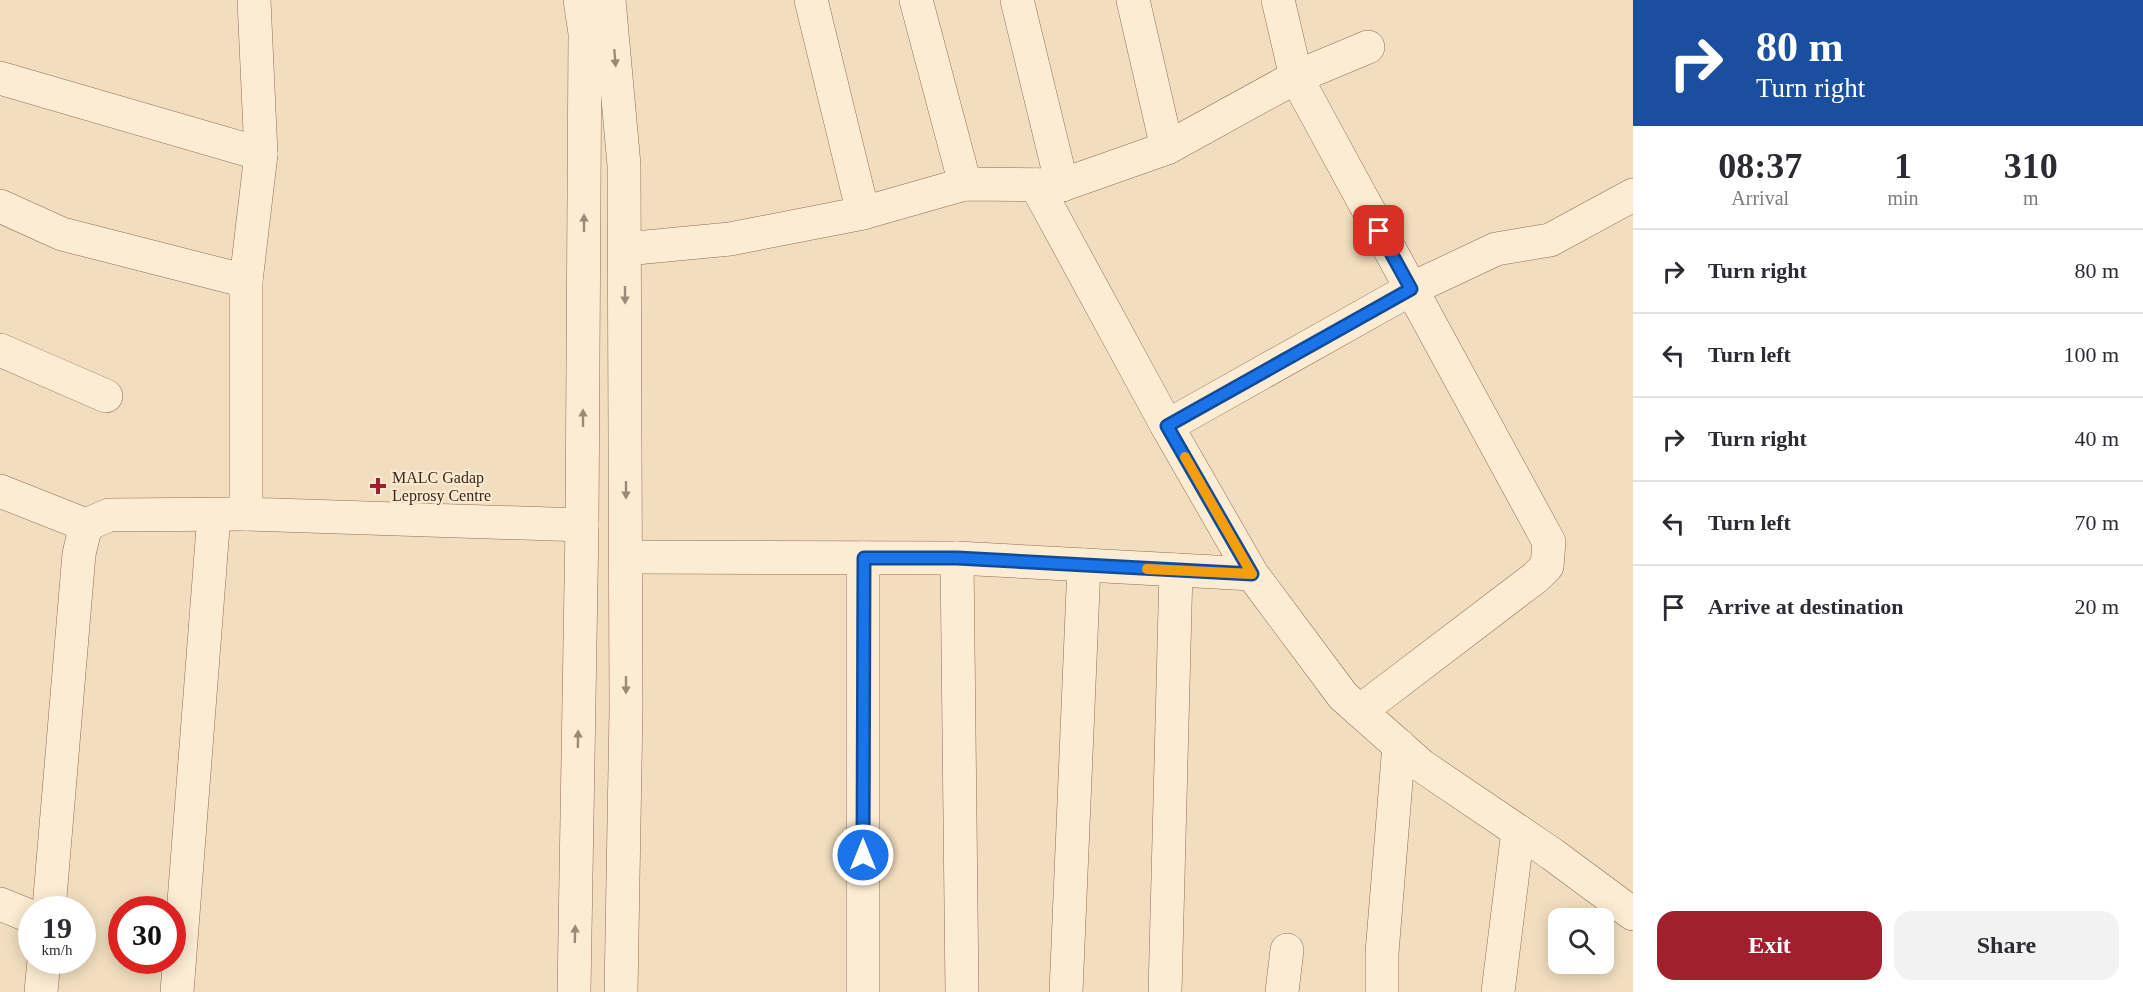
<!DOCTYPE html>
<html lang="en">
<head>
<meta charset="utf-8">
<style>
	:root { --surface:#fff; --page:#f2f2f3; --text:#2b2b33; --muted:#7c7c81; --line:#e1e1e2; --accent:#a1202e }
	body { margin:0; font-family:Georgia,serif; background:var(--page); color:var(--text); height:100vh; display:flex; flex-direction:column; font-size:22px; white-space:nowrap }
	* { box-sizing:border-box; margin:0 }
	p { font-size:20px; color:var(--muted) }
	.icon { flex:none; width:33px; height:33px; fill:none; stroke:currentColor; stroke-width:2; stroke-linecap:round; stroke-linejoin:round }
	.map { position:relative; flex:1; overflow:hidden }
	.sheet { display:flex; flex-direction:column; background:var(--surface); width:510px }
	.sheet>* { flex:none }
	.guide { background:#1a4fa0; color:#fff; overflow:hidden }
	.tools { position:absolute; left:1548px; top:908px; display:grid; gap:12px }
	.tools a { display:grid; place-items:center; width:66px; height:66px; border-radius:12px; background:var(--surface); box-shadow:0 3px 15px #0003; font-size:30px }
	.speed { position:absolute; left:18px; top:896px; display:flex; gap:12px; font-size:30px; font-weight:700; text-align:center }
	.speed>* { display:grid; place-content:center; width:78px; height:78px; border-radius:50%; background:var(--surface); box-shadow:0 3px 15px #0003; line-height:1 }
	.speed small { font-size:15px; font-weight:400 }
	.speed .limit { border:9px solid #d22; background:#fff; color:#111 }
	.pin { position:absolute; display:grid; place-items:center; width:51px; height:51px; color:#fff; margin:-26px; border-radius:12px; box-shadow:0 3px 9px #0006 }
	.me { position:absolute; width:66px; margin:-33px; rotate:0deg; stroke-linejoin:round; filter:drop-shadow(0 0 4px #0008) }
	.turn { display:flex; align-items:center; gap:21px; height:126px; padding:0 24px; font-size:27px }
	.turn .icon { width:78px; height:78px; stroke-width:2.5 }
	.turn b { display:block; font-size:42px; line-height:51px }
	.eta { display:flex; justify-content:space-evenly; align-items:center; height:102px; text-align:center }
	.eta b { font-size:36px; font-weight:700; line-height:42px }
	.cta { display:flex; gap:12px; margin-top:auto; padding:12px 24px }
	.cta a { flex:1; height:69px; border-radius:18px; background:var(--accent); color:#fff; font-size:24px; font-weight:700; line-height:69px; text-align:center }
	.cta a+a { background:var(--page); color:var(--text) }
	ul { padding:0; list-style:none }
	li { display:flex; align-items:center; gap:18px; height:84px; padding:0 24px; border-top:2px solid var(--line) }
	li div { flex:1 }
	li b { display:block; font-size:22px }
	li em { font-style:normal }
	main { display:flex; flex:1; min-height:0 }
	.map>svg:first-child { display:block }
	.lines { fill:none; stroke-linecap:round; stroke-linejoin:round }
	.minor-casing { stroke:#8d6d56; stroke-width:34 }
	.minor { stroke:#fcecd3; stroke-width:33 }
	.oneway { fill:#9c8a78 }
	.route-casing { stroke:#114b97; stroke-width:15 }
	.route { stroke:#1a73e8; stroke-width:10 }
	.slow { stroke:#f59e0b; stroke-width:10 }
	.poi-dot { fill:#a1202e; stroke:#f9e9d0; stroke-width:2 }
	.labels { text-anchor:middle; stroke-width:4.5; stroke-linejoin:round; paint-order:stroke }
	.poi-label { font-size:16px; fill:#3b271c; stroke:#f9e9d0; text-anchor:start }
</style>
</head>
<body>
<main>
<div class="map">
<svg width="1633" height="992" viewBox="0 0 1633 992">
	<rect width="100%" height="100%" fill="#f2debf"/>
	<g class="lines">
		<!-- minor casing -->
		<g class="minor-casing">
			<g id="minor">
				<path d="M254 0 261 154 246 281V514L582 525"/>
				<path d="M609 0 624 165 626 710 621 992"/>
				<path d="M811 0 863 213"/>
				<path d="M916 0 965 184"/>
				<path d="M1017 0 1062 185"/>
				<path d="M1133 0 1167 148"/>
				<path d="M1278 0 1296 77 1549 542 1547 566 1536 577 1360 711"/>
				<path d="M0 78 261 154"/>
				<path d="M1036 185 1167 426 1252 574 1343 696 1422 766 1552 854 1633 914"/>
				<path d="M0 206 62 234 246 281"/>
				<path d="M625 249 730 239 863 213 965 184 1062 185 1167 148 1296 77 1368 47"/>
				<path d="M0 350 106 396"/>
				<path d="M1167 426 1411 289 1496 249 1550 240 1633 195"/>
				<path d="M0 491 86 525"/>
				<path d="M626 557 957 558 1252 574"/>
				<path d="M957 558 962 992"/>
				<path d="M0 904 32 917"/>
				<path d="M49 909 79 554 86 525 109 515 246 514"/>
				<path d="M41 992 44 960"/>
				<path d="M177 992 214 515"/>
				<path d="M574 992 582 525 585 33 580 0"/>
				<path d="M863 992V558"/>
				<path d="M1066 992 1084 565"/>
				<path d="M1165 992 1176 570"/>
				<path d="M1282 992 1287 950"/>
				<path d="M1382 992V953L1399 745"/>
				<path d="M1498 992 1518 831"/>
			</g>
		</g>
		<!-- minor -->
		<use href="#minor" class="minor"/>
	</g>
	<!-- one-way arrows -->
	<defs><path id="oneway-solid" d="M-6-.8H1V-3.2L6.5 0L1 3.2V.8H-6Z" transform="scale(1.5)"/></defs>
	<g class="oneway">
		<use href="#oneway-solid" transform="translate(615 58) rotate(85)"/>
		<use href="#oneway-solid" transform="translate(584 223) rotate(-90)"/>
		<use href="#oneway-solid" transform="translate(625 295) rotate(90)"/>
		<use href="#oneway-solid" transform="translate(583 418) rotate(-90)"/>
		<use href="#oneway-solid" transform="translate(626 490) rotate(90)"/>
		<use href="#oneway-solid" transform="translate(626 685) rotate(90)"/>
		<use href="#oneway-solid" transform="translate(578 739) rotate(-89)"/>
		<use href="#oneway-solid" transform="translate(575 934) rotate(-89)"/>
	</g>
	<g class="lines">
		<!-- route casing -->
		<g class="route-casing">
			<path id="route" d="M863 855 864 558H957L1252 574 1167 426 1411 289 1379 231"/>
		</g>
		<!-- route -->
		<use href="#route" class="route"/>
		<!-- slow -->
		<path class="slow" d="M1147 569 1252 574 1185 457"/>
	</g>
	<!-- markers -->
	<path class="poi-dot" d="M375 477h6v6h6v6h-6v6h-6v-6h-6v-6h6z"/>
	<g class="labels">
		<!-- poi labels -->
		<g class="poi-label">
			<text x="392" y="483">MALC Gadap<tspan x="392" dy="18">Leprosy Centre</tspan></text>
		</g>
	</g>
</svg>
<div class="tools">
<a><svg class="icon" aria-label="search" viewBox="0 0 24 24"><circle cx="10" cy="10" r="6"/><path d="M15 15l6 6"/></svg></a>
</div>
<div class="speed"><div>19<small>km/h</small></div><div class="limit">30</div></div>
<div class="pin" style="left:1379px;top:231px;background:#d93025"><svg class="icon" aria-label="arrive" viewBox="0 0 24 24"><path d="M6 21V4h12l-3 4 3 4H6"/></svg></div>
<svg class="me" style="left:863px;top:855px" viewBox="-20 -20 40 40"><circle r="17" fill="#1a73e8" stroke="#fff" stroke-width="3"/><path d="M0-11L8 9 0 5-8 9z" fill="#fff"/></svg>
</div>
<section class="sheet">
<div class="guide">
<div class="turn"><svg class="icon" aria-label="right" viewBox="0 0 24 24"><path d="M7 20v-9h11M14 6l5 5-5 5"/></svg><div><b>80 m</b>Turn right</div></div>
</div>
<div class="eta">
<div><b>08:37</b><p>Arrival</p></div>
<div><b>1</b><p>min</p></div>
<div><b>310</b><p>m</p></div>
</div>
<ul>
<li><svg class="icon" aria-label="right" viewBox="0 0 24 24"><path d="M7 20v-9h11M14 6l5 5-5 5"/></svg><div><b>Turn right</b></div><em>80 m</em></li>
<li><svg class="icon" aria-label="left" viewBox="0 0 24 24"><path d="M17 20v-9H6M10 6l-5 5 5 5"/></svg><div><b>Turn left</b></div><em>100 m</em></li>
<li><svg class="icon" aria-label="right" viewBox="0 0 24 24"><path d="M7 20v-9h11M14 6l5 5-5 5"/></svg><div><b>Turn right</b></div><em>40 m</em></li>
<li><svg class="icon" aria-label="left" viewBox="0 0 24 24"><path d="M17 20v-9H6M10 6l-5 5 5 5"/></svg><div><b>Turn left</b></div><em>70 m</em></li>
<li><svg class="icon" aria-label="arrive" viewBox="0 0 24 24"><path d="M6 21V4h12l-3 4 3 4H6"/></svg><div><b>Arrive at destination</b></div><em>20 m</em></li>
</ul>
<div class="cta"><a>Exit</a><a>Share</a></div>
</section>
</main>
</body>
</html>
